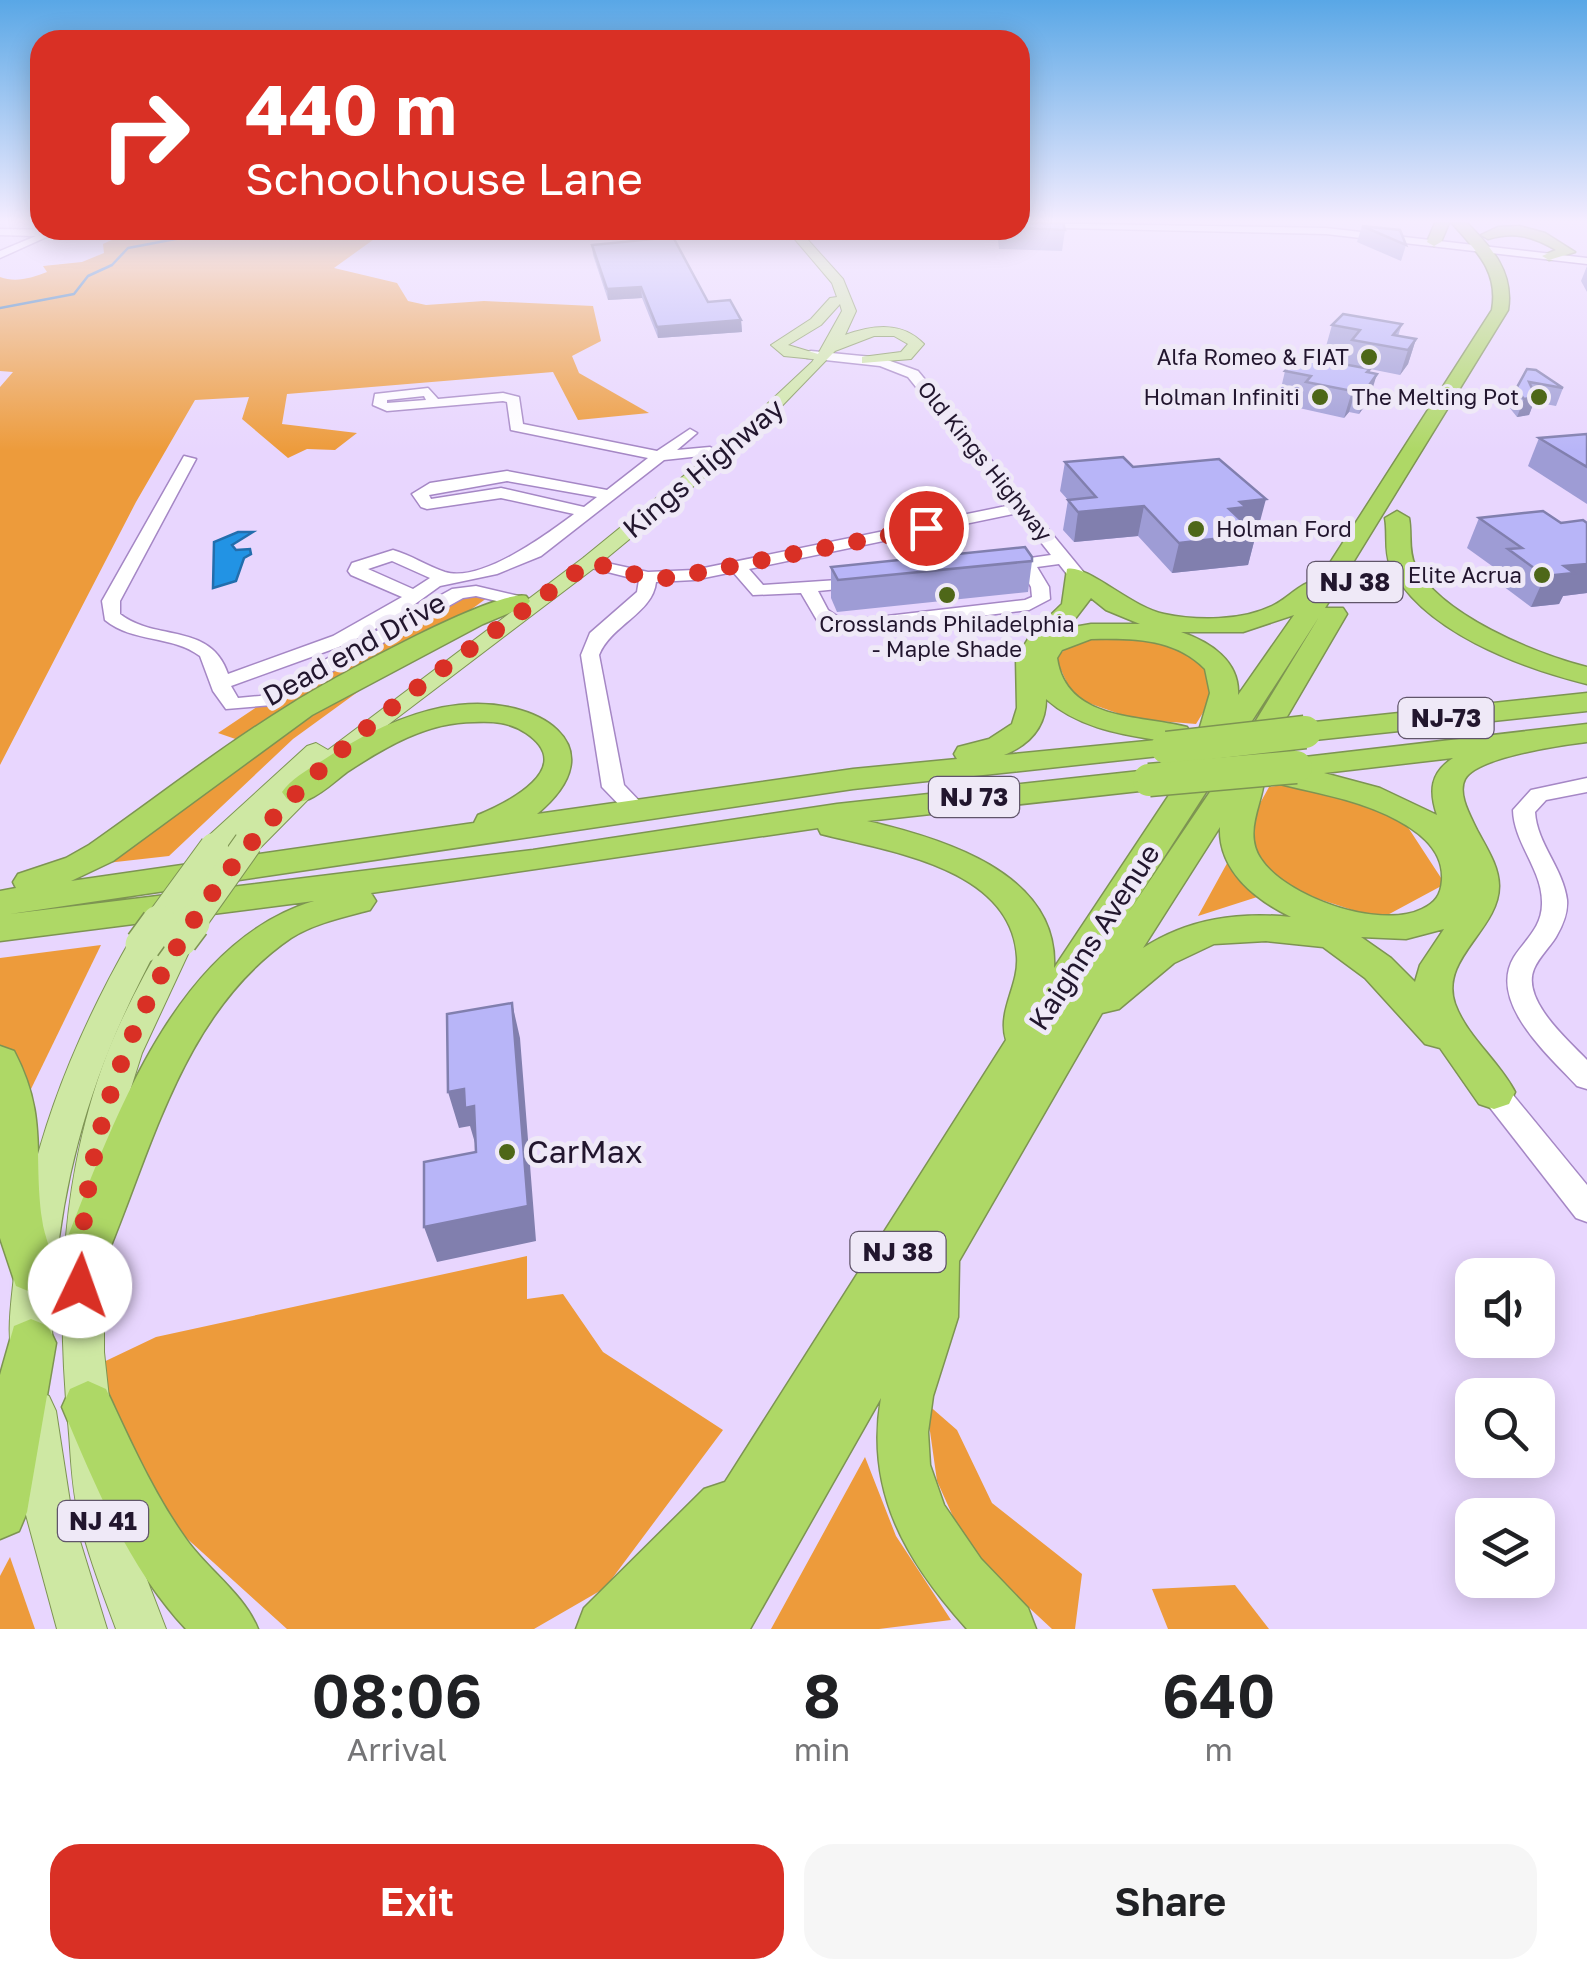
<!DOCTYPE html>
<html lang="en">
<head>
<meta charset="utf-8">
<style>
	:root { --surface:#fff; --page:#f6f6f6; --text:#202124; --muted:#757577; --accent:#d93025 }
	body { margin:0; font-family:"Golos Text",sans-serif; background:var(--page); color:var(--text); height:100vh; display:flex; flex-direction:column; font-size:38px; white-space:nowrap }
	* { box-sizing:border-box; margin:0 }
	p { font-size:32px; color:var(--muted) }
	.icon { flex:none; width:55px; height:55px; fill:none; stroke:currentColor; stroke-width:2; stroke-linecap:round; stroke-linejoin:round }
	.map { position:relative; height:1629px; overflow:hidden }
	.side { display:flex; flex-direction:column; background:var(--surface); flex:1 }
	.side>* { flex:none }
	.top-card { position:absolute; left:30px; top:30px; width:1000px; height:210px; border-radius:30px; box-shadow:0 5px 25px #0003; background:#d93025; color:#fff; overflow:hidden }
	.buttons { position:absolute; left:1455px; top:1258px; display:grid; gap:20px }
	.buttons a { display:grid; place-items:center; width:100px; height:100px; border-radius:20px; background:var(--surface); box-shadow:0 5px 25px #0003; font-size:50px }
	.pin { position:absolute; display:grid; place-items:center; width:85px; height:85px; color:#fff; margin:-42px; border:5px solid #fff; border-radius:50%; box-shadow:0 2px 10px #0007 }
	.me { position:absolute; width:110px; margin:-55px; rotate:3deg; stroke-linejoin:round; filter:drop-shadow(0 0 8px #0008) }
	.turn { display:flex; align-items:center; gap:35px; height:210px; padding:0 50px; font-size:45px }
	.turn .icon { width:130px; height:130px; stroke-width:2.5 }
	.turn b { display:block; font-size:70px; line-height:85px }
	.eta { display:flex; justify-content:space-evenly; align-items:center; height:170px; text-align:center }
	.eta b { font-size:60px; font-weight:600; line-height:70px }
	.action { display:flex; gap:20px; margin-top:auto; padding:20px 50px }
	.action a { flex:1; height:115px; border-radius:30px; background:var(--accent); color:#fff; font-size:40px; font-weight:600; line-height:115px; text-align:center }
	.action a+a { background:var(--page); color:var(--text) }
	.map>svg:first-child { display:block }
	.green { fill:#ed9b3b }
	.water { fill:#2293e4; stroke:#226ead; stroke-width:2.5 }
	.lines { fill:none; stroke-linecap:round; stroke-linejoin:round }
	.stream { stroke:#226ead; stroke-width:2.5 }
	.minor-casing { stroke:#a587c5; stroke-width:3 }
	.major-casing { stroke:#7d9452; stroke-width:2 }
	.highway-casing { stroke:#7d9452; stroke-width:3 }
	.minor { fill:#fff; fill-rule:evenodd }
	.major { fill:#cee8a3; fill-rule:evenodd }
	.highway { fill:#aed866; fill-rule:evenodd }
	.major-bridge-far1-casing { stroke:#7d9452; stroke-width:30; stroke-linecap:butt }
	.major-bridge-casing { stroke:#7d9452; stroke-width:38; stroke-linecap:butt }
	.highway-bridge-casing { stroke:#7d9452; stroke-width:35; stroke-linecap:butt }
	.major-bridge-far1 { stroke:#cee8a3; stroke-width:28 }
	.major-bridge { stroke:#cee8a3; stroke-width:35 }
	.highway-bridge { stroke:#aed866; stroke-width:32 }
	.wall { fill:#9e9cd5 }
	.shaded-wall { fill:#817fae }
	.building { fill:#b8b5f8; stroke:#817fae; stroke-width:2.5 }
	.route { stroke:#d93025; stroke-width:18; stroke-dasharray:0 32.4 }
	.poi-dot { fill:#4e6718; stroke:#efe9f7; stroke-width:4 }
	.labels { text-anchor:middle; stroke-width:10; stroke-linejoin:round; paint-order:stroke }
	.far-poi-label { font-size:22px; fill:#22162e; stroke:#efe9f7; text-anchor:end }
	.far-street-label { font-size:22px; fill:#22162e; stroke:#efe9f7 }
	.shield { fill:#efe9f7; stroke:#60556a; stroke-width:2.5 }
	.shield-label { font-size:25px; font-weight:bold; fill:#22162e }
	.street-label { font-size:28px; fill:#22162e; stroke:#efe9f7 }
	.near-poi-label { font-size:32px; fill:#22162e; stroke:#efe9f7; text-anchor:start }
</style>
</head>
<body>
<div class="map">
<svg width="1587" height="1629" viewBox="0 0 1587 1629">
	<rect width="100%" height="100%" fill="#e8d6fe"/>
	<!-- green -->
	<g class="green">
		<path d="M160 230H447L377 237 334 268 397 283 408 301 426 305 484 301 593 306 601 341 572 356 579 373 649 413 578 420 553 372 287 394 282 424 357 433 335 450 307 449 288 458 242 419 249 397 195 400 136 502 0 765V387L13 372 0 371V277C16 283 31 278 47 272L43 266 82 262 104 253 103 244 118 237Z"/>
		<path d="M491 595 293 739 169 856 89 865 250 744 218 733 270 698 446 596Z"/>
		<path d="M1152 635 1199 656 1217 690 1196 724 1134 719 1074 698 1055 657 1084 636Z"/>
		<path d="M1284 785 1398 812 1445 884 1380 919 1285 888 1198 916 1269 787Z"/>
		<path d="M101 945 31 1089 0 1109V958Z"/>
		<path d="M527 1256V1299L563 1294 603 1352 723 1430 605 1588 534 1629H287L150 1505 93 1367 156 1337Z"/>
		<path d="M926 1403 957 1430 992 1503 1082 1574 1075 1629H1052L969 1552 937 1481Z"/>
		<path d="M865 1457 896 1536 951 1620 879 1629H771Z"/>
		<path d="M10 1557 35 1629H0V1576Z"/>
		<path d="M1235 1585 1269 1629H1168L1152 1589Z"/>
	</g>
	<!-- water -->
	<path class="water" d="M238 532H253L232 545 236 550 250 549 251 554 244 558 236 581 213 588 214 542Z"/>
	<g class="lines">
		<!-- stream -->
		<path class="stream" d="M0 308 74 294 88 276 112 265 128 248 223 230"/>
		<!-- minor casing -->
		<g class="minor-casing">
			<g id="minor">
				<path d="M1020 223 1326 228 1587 258V264L1326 234 1020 227Z"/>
				<path d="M0 229 62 230 0 258V251L36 236 0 235Z"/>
				<path d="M811 351 882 358 918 371 1085 574 1082 578H1070L1059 564 1037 567 1049 587 1050 599 1029 610 843 633 818 622 801 593 753 595 733 572 694 580 656 582C653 613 611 625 599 655L624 785 648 810 637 817 629 815 602 787 581 655 590 633 637 592 639 580 584 566V558L648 572 694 570 1011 505 908 377 880 366 807 358V352ZM1018 513 1051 555 1003 562 994 567 1003 572 1021 569 1031 587 1032 597 1025 600 844 621 828 610 818 591 868 586V578L763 585 749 569Z"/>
				<path d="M428 388 438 399 503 393 519 397 523 424 657 451 690 429 697 433 677 450 710 447 717 451 710 455 664 460 541 556 497 574 440 586 397 617 347 644 231 686 238 698 260 696 452 589 476 586 523 597 526 601 517 606 476 596 463 598 272 705 226 709 213 691 200 656C172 635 133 643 105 620L102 601 184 456 196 459 120 601V614C156 642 211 622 228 674L333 636 402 597 351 575 348 571 352 563 393 550C411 555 427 566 445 572 481 583 546 535 574 514L501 498 427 509 421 507 412 494 430 483 507 471 607 490 648 458 511 430 507 402 503 401 387 411 373 405 375 394ZM424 396 426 400 387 403V400ZM507 481 597 497 584 507 501 488 431 499 429 495ZM392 561 430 578 413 589 368 569Z"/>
				<path d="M1587 778V792L1546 800 1535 812C1537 844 1563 868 1567 900 1568 913 1563 925 1556 937 1550 947 1539 957 1534 969 1521 1000 1568 1040 1587 1060V1089L1577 1086C1549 1056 1487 1002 1514 957 1525 940 1542 927 1542 904 1543 870 1514 844 1513 810L1531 790Z"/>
				<path d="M1494 1080 1504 1084 1587 1185V1222L1576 1218 1484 1100 1480 1092 1484 1084Z"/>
			</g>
		</g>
		<!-- major casing -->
		<g class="major-casing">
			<g id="major">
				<path d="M787 230H799L843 279 856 311 845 335C873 325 902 321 924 344L911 359 862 363V357L901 352 908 344 894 336H874L835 351 747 442 597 566 364 743 258 850H238L234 844 224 854H204L200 847 204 840 307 746 316 743 328 750 583 558 735 434 812 362 814 359 784 356 771 345 811 319 830 298 837 297 832 283ZM840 304 842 311 818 354 788 345 821 325Z"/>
				<path d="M180 928 191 931 195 939 142 1053 124 1110 104 1229V1352L119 1490 133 1543 166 1629H116C102 1591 87 1553 78 1513 71 1483 71 1453 68 1422 56 1297 62 1172 107 1054 124 1011 146 971 169 931Z"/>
				<path d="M143 934 154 937 159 945C86 1078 52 1202 52 1354L46 1369 31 1375 16 1369C6 1344 10 1312 13 1285 26 1158 69 1047 132 937Z"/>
				<path d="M34 1389 49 1396 56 1411 72 1515 107 1629H57L26 1515 12 1411 19 1396Z"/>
			</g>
		</g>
		<!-- highway casing -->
		<g class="highway-casing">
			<g id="highway">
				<path d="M1435 223H1449L1441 242 1434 246 1427 242Z"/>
				<path d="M1452 223H1467C1492 248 1514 272 1508 310L1325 608H1343L1347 614 1260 763C1276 787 1238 826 1261 859 1286 897 1379 930 1422 909 1435 903 1441 895 1442 880 1444 847 1414 828 1387 815 1351 798 1314 793 1276 783L1271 776C1278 767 1284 760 1296 758L1587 724V742C1562 745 1477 757 1465 779 1457 794 1471 817 1477 830 1486 847 1499 866 1499 886 1499 930 1439 958 1455 1004 1467 1037 1499 1061 1515 1092L1509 1104 1494 1109 1479 1104 1440 1048 1425 1044 1365 978 1323 947 1266 941 1214 944 1174 963 1119 1009 1102 1013 959 1261 958 1317 933 1396 928 1432 930 1465 944 1505 981 1559 1028 1608 1036 1629H967C906 1561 865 1492 881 1398L750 1629H576L584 1608 704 1489 725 1482 1006 1040C997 1011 1019 986 1017 957 1012 867 887 851 821 834L818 828 371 893 376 901 370 910C344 917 315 923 291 938 177 1016 150 1161 97 1279L80 1286 63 1279 57 1264C108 1138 169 944 314 901L0 941V891L16 888 13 882 18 874 66 858 89 845C156 798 221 747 291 704 325 682 496 588 526 596L530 601 526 606 483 624 312 715 113 861 71 881 474 823 478 815C507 803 578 768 526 733 509 722 494 721 474 722 427 722 385 747 347 772 335 781 323 793 309 799 301 803 295 801 287 799L282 792C293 776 315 766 331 755 370 731 413 710 459 705 535 696 620 745 537 814L853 769 957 759 954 754 958 747 989 739 1012 724 1017 708 1016 659 1031 634 1062 604 1067 569C1087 564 1132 608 1164 614 1197 621 1241 621 1272 606 1288 599 1301 581 1319 580L1492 310C1499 271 1476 251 1452 223ZM1091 598 1106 610 1140 624H1091L1068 628ZM1294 615 1238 695C1240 661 1210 642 1181 632H1243ZM1319 617 1235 755 1128 913ZM1091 639C1132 638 1175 638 1205 669L1210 693 1195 744 1199 750 1054 968C1059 872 940 838 867 821L1149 790 1160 787 1165 780 1160 773 1149 770 837 804 533 850 10 914 853 789 1178 754 1182 748 1178 742 1191 733 1187 727C1139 715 1066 721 1057 658L1062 650ZM1046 699C1076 726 1117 734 1157 740L1004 755C1029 745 1046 727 1046 699ZM1453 758C1430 773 1429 791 1437 815L1380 788 1324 773ZM1220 827C1218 871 1256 900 1291 917 1239 912 1189 918 1143 948ZM1444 929 1420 965 1415 982 1391 958 1361 937 1406 939Z"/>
				<path d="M1519 226 1545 233 1575 252 1549 260 1542 256 1556 250C1532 236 1514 231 1488 239L1481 235 1498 227Z"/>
				<path d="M1397 511 1409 518C1412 533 1408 551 1415 565 1439 615 1536 654 1587 667V684C1522 668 1420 631 1390 565 1384 551 1388 533 1385 518Z"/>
				<path d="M1587 693V711L1305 741 1294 738 1290 732 1294 726 1305 723Z"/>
				<path d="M0 1046 14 1051C48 1116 33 1152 42 1219 45 1244 60 1263 50 1286L33 1293 16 1286 0 1238Z"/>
				<path d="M31 1319 48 1326 56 1343 27 1512 19 1531 0 1539V1375L14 1326Z"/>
				<path d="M88 1381 106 1389C130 1440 153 1493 186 1539 208 1570 244 1594 258 1629H186C128 1567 95 1485 62 1407L70 1389Z"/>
			</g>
		</g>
		<!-- minor -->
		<use href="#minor" class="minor"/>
		<!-- major -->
		<use href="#major" class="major"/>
		<!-- highway -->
		<use href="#highway" class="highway"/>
		<!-- major-bridge-far1 casing -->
		<g class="major-bridge-far1-casing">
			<g id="major-bridge-far1">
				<path d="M157 925 214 847"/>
				<path d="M190 925 248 843"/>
			</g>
		</g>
		<!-- major-bridge casing -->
		<g class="major-bridge-casing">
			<g id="major-bridge">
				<path d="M180 939 192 923"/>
				<path d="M143 945 159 923"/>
			</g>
		</g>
		<!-- highway-bridge casing -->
		<g class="highway-bridge-casing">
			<g id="highway-bridge">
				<path d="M1167 748 1305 732"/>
				<path d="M1149 780 1296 767"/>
			</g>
		</g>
		<!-- major-bridge-far1 -->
		<use href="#major-bridge-far1" class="major-bridge-far1"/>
		<!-- major-bridge -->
		<use href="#major-bridge" class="major-bridge"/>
		<!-- highway-bridge -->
		<use href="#highway-bridge" class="highway-bridge"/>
	</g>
	<!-- wall -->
	<g class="wall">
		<path d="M1020 223 1065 230 1062 251 999 249 997 230H1020Z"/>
		<path d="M1362 226 1406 245 1401 261 1357 242Z"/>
		<path d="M592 245 708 302 741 320 742 332 658 338 642 298 608 300 593 255Z"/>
		<path d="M1587 266V292L1581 281Z"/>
		<path d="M1402 324 1398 336 1416 339 1408 364 1400 375 1370 369 1369 400 1359 414 1349 412 1344 418 1299 408 1300 401 1279 397 1285 371 1345 364 1348 354 1325 350 1332 325Z"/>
		<path d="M1536 370 1563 388 1556 406 1534 402 1529 415 1517 417 1509 407 1516 389Z"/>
		<path d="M1587 434V504L1528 466 1539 438Z"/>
		<path d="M1065 462 1133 467 1258 529H1251L1256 534 1248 565 1172 573 1138 536 1074 542 1063 530 1068 500 1060 491Z"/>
		<path d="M1479 518 1587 523V593L1563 596 1559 604 1531 607 1495 580 1499 571 1467 548Z"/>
		<path d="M1032 561 1028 592 837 612 831 598V567Z"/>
	</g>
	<!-- shaded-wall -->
	<g class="shaded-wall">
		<path d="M641 287 642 298 608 300 607 289Z"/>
		<path d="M741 320 742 332 658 338 657 327Z"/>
		<path d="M1416 339 1408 364 1400 375 1408 350Z"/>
		<path d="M1377 374 1369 400 1359 414 1367 388Z"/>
		<path d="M1357 386 1349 412 1344 418 1352 391Z"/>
		<path d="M1536 397 1529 415 1517 417 1524 399Z"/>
		<path d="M1266 499 1258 529 1240 531 1256 534 1248 565 1172 573 1179 543 1240 502Z"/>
		<path d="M1144 506 1138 536 1074 542 1078 512Z"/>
		<path d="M1587 544V593L1563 596 1559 604 1531 607 1545 576 1564 566Z"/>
		<path d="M512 1003 520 1038 536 1241 437 1262 424 1227 528 1206Z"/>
		<path d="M464 1089 474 1106 475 1143 470 1126 459 1128 448 1092Z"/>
	</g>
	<!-- building -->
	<g class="building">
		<path d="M1020 223H1063L1065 230 1020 228Z"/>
		<path d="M1362 226 1400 230 1406 245Z"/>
		<path d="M673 237 708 302 730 300 741 320 657 327 641 287 607 289 592 245Z"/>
		<path d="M1343 314 1402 324 1393 335 1416 339 1408 350 1352 340 1360 330 1332 325Z"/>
		<path d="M1300 356 1370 369 1367 372 1377 374 1367 388 1357 386 1352 391 1306 382 1311 376 1285 371Z"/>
		<path d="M1527 369 1536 370 1563 388 1529 382 1536 397 1524 399 1516 389Z"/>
		<path d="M1587 434V467L1539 438Z"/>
		<path d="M1123 457 1133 467 1219 459 1266 499 1240 502 1246 507 1229 509 1256 534 1179 543 1144 506 1078 512 1068 500 1096 497 1065 462Z"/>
		<path d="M1543 511 1561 523 1583 520 1587 523V564L1564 566 1574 573 1545 576 1508 549 1522 548 1479 518Z"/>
		<path d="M1025 547 1032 557V561L838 580 831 567Z"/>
		<path d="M512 1003 528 1206 424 1227V1162L476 1152 474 1106 465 1108 464 1089 448 1092 447 1014Z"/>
	</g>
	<!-- sky -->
	<linearGradient id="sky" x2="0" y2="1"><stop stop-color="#59a7e6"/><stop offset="0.49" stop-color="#f5edff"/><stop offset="1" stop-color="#f5edff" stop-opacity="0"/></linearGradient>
	<rect width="1587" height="451" fill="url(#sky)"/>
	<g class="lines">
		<!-- route -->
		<path class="route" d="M80 1286C82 1076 183 894 336 755 414 684 506 625 590 562L648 578H671L926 528"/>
	</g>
	<!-- markers -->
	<g class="poi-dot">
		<circle cx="1369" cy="357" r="10"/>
		<circle cx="1320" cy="397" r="10"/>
		<circle cx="1539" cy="397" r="10"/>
		<circle cx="1196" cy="529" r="10"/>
		<circle cx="1542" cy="575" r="10"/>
		<circle cx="947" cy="595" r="10"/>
		<circle cx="507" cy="1152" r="10"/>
	</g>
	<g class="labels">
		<!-- far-poi labels -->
		<g class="far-poi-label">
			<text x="1349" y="365">Alfa Romeo &amp; FIAT</text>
			<text x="1300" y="405">Holman Infiniti</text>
			<text x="1519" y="405">The Melting Pot</text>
			<text x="1216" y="537" text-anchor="start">Holman Ford</text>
			<text x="1522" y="583">Elite Acrua</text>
			<text x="947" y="632" text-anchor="middle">Crosslands Philadelphia<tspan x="947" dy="25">- Maple Shade</tspan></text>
		</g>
		<!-- far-street labels -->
		<g class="far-street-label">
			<text transform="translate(985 461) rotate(51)" y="8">Old Kings Highway</text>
		</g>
		<!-- shield labels -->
		<g class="shield">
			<rect x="1307.5" y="562" width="95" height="40" rx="8"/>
			<rect x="1398.5" y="698" width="95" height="40" rx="8"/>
			<rect x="929" y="777" width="90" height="40" rx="8"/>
			<rect x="850.5" y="1232" width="95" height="40" rx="8"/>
			<rect x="58" y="1501" width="90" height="40" rx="8"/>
		</g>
		<g class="shield-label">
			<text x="1355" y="591">NJ 38</text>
			<text x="1446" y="727">NJ-73</text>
			<text x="974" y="806">NJ 73</text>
			<text x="898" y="1261">NJ 38</text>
			<text x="103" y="1530">NJ 41</text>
		</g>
		<!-- street labels -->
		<g class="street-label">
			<text transform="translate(703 468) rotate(-40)" y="10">Kings Highway</text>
			<text transform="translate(354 649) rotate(-29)" y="10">Dead end Drive</text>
			<text transform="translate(1094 937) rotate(-57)" y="10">Kaighns Avenue</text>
		</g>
		<!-- near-poi labels -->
		<g class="near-poi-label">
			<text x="527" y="1163">CarMax</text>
		</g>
	</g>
</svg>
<div class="buttons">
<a><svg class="icon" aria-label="sound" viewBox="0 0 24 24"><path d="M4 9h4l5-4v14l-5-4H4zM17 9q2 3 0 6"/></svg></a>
<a><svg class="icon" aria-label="search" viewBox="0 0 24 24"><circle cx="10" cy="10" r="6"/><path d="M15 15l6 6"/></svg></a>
<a><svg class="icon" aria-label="layers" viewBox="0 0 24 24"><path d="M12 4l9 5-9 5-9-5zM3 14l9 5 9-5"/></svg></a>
</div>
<div class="pin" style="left:926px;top:528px;background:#d93025"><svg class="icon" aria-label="arrive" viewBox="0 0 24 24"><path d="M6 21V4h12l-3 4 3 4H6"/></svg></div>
<svg class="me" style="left:80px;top:1286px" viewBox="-20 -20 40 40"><circle r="19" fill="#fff"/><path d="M0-13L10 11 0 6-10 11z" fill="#d93025"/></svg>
<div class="top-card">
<div class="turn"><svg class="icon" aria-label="right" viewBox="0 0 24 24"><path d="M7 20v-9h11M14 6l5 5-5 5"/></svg><div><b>440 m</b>Schoolhouse Lane</div></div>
</div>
</div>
<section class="side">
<div class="eta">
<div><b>08:06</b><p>Arrival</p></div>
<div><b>8</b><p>min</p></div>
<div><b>640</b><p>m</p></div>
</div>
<div class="action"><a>Exit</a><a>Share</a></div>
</section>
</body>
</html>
